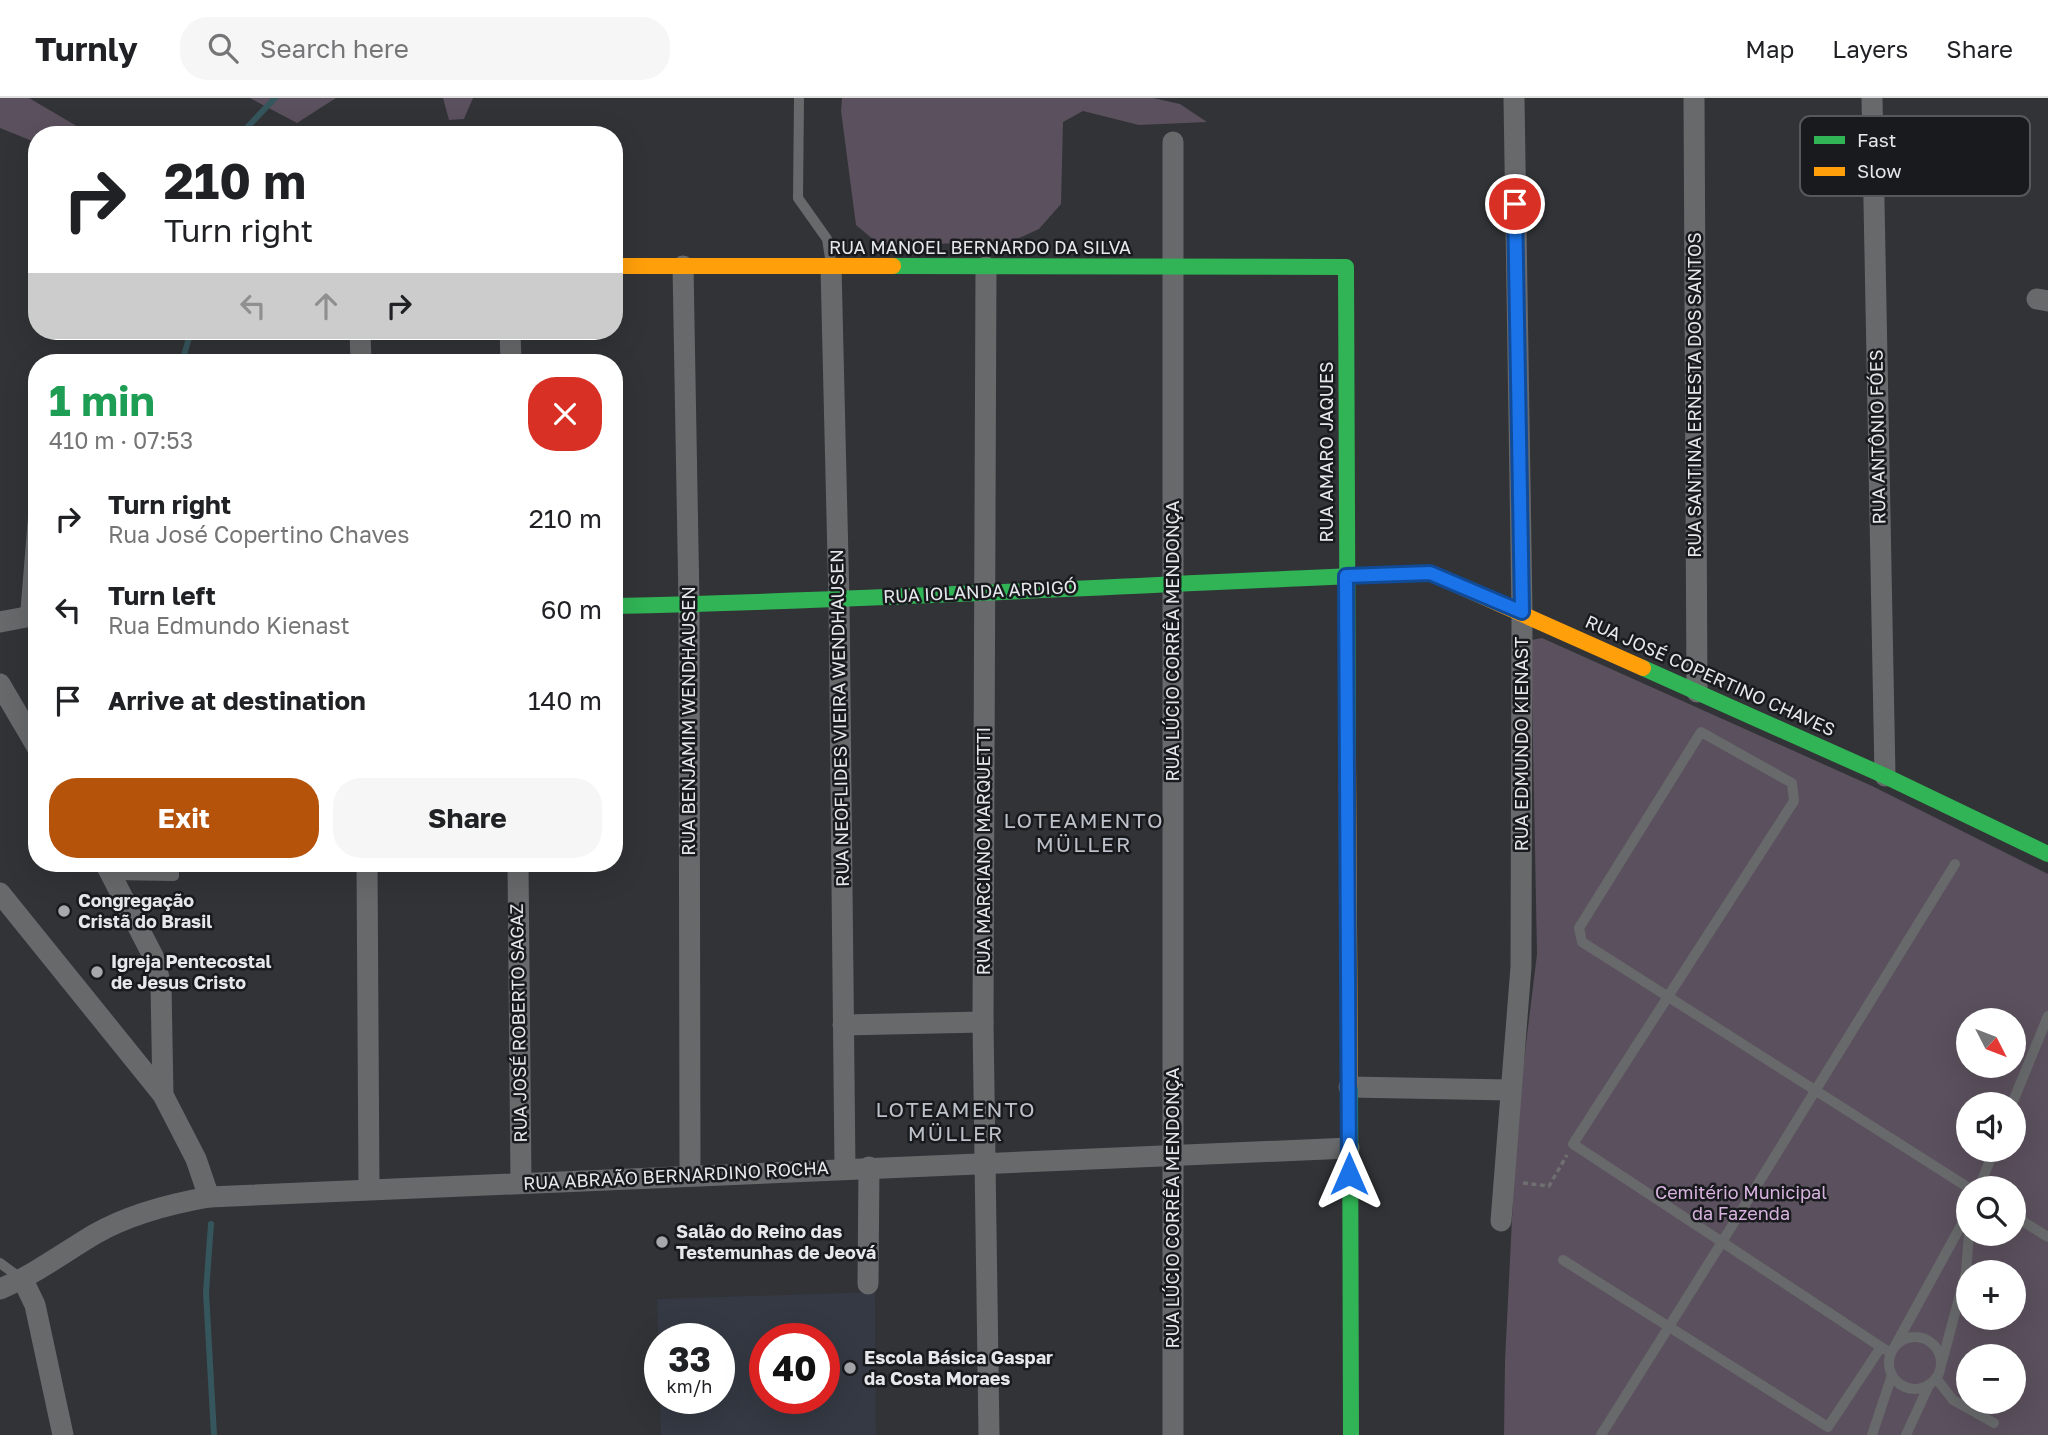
<!DOCTYPE html>
<html lang="en">
<head>
<meta charset="utf-8">
<style>
	:root { --surface:#fff; --page:#f6f6f6; --text:#202124; --muted:#757577; --line:#e0e0e0; --accent:#b45309 }
	body { margin:0; font-family:"Golos Text",sans-serif; background:var(--page); color:var(--text); height:100vh; display:flex; flex-direction:column; font-size:26px; white-space:nowrap }
	* { box-sizing:border-box; margin:0 }
	p { font-size:23px; color:var(--muted) }
	.icon { flex:none; width:38px; height:38px; fill:none; stroke:currentColor; stroke-width:2; stroke-linecap:round; stroke-linejoin:round }
	.map { position:relative; flex:1; overflow:hidden }
	.panel { position:absolute; left:28px; top:256px; width:595px; height:518px; display:flex; flex-direction:column; background:var(--surface); border-radius:28px; box-shadow:0 7px 28px #0002 }
	.panel>* { flex:none }
	.banner { position:absolute; left:28px; top:28px; width:595px; height:214px; border-radius:28px; box-shadow:0 7px 28px #0002; background:#fff; color:var(--text); overflow:hidden }
	.needle { width:46px; rotate:132deg }
	.buttons { position:absolute; left:1956px; top:910px; display:grid; gap:14px }
	.buttons a { display:grid; place-items:center; width:70px; height:70px; border-radius:50%; background:var(--surface); box-shadow:0 7px 28px #0002; font-size:35px }
	.speed { position:absolute; left:644px; top:1225px; display:flex; gap:14px; font-size:35px; font-weight:700; text-align:center }
	.speed>* { display:grid; place-content:center; width:91px; height:91px; border-radius:50%; background:var(--surface); box-shadow:0 7px 28px #0002; line-height:1 }
	.speed small { font-size:18px; font-weight:400 }
	.speed .limit { border:10px solid #d22; background:#fff; color:#111 }
	.pin { position:absolute; display:grid; place-items:center; width:60px; height:60px; color:#fff; margin:-30px; border:4px solid #fff; border-radius:50%; box-shadow:0 2px 7px #0007 }
	.me { position:absolute; width:77px; margin:-38px; rotate:0deg; stroke-linejoin:round; filter:drop-shadow(0 0 5px #0008) }
	.turn { display:flex; align-items:center; gap:24px; height:147px; padding:0 21px; font-size:32px }
	.turn .icon { width:91px; height:91px; stroke-width:2.5 }
	.turn b { display:block; font-size:49px; line-height:60px }
	.lanes { display:flex; align-items:center; height:66px; padding:0 21px; background:#0003; justify-content:center; gap:35px; direction:ltr }
	.lanes .off { opacity:.35 }
	.round { display:grid; place-items:center; flex:none; width:74px; height:74px; border-radius:28px; background:var(--page) }
	.summary { display:flex; align-items:center; justify-content:space-between; height:119px; padding:0 21px }
	h1 { font-size:42px; font-weight:700; line-height:52px; color:#1e9e55 }
	.button { display:flex; gap:14px; margin-top:auto; padding:14px 21px }
	.button a { flex:1; height:80px; border-radius:28px; background:var(--accent); color:#fff; font-size:28px; font-weight:700; line-height:80px; text-align:center }
	.button a+a { background:var(--page); color:var(--text) }
	ul { padding:0; list-style:none }
	li { display:flex; align-items:center; gap:21px; height:91px; padding:0 21px }
	li div { flex:1 }
	li b { display:block; font-size:26px }
	li em { font-style:normal }
	header { display:flex; align-items:center; gap:42px; box-sizing:border-box; height:98px; padding:0 35px; background:var(--surface); border-bottom:2px solid var(--line) }
	header strong { font-size:33px }
	nav { display:flex; gap:38px; margin-inline-start:auto; font-size:24px }
	.search { width:490px; height:63px; background:var(--page); display:flex; align-items:center; gap:18px; box-sizing:border-box; padding:0 24px; border-radius:28px; color:var(--muted); font-size:26px }
	.map>svg:first-child { display:block }
	.built { fill:#343943; fill-rule:evenodd }
	.green { fill:#5b505d; fill-rule:evenodd }
	.lines { fill:none; stroke-linecap:round; stroke-linejoin:round }
	.stream { stroke:#36565d; stroke-width:6 }
	.path { stroke:#6f6f71; stroke-width:3.5; stroke-dasharray:5 3.5; stroke-linecap:butt }
	.lane { stroke:#68696b; stroke-width:10 }
	.street { stroke:#68696b; stroke-width:21 }
	.fast { stroke:#30b455; stroke-width:16 }
	.slow { stroke:#ff9f0a; stroke-width:16 }
	.route-casing { stroke:#114b97; stroke-width:18 }
	.route { stroke:#1a73e8; stroke-width:12 }
	.poi-dot { fill:#a6a8ac; stroke:#181a1d; stroke-width:2.5 }
	.labels { text-anchor:middle; stroke-width:5; stroke-linejoin:round; paint-order:stroke }
	.street-label { font-size:18px; fill:#e5e7eb; stroke:#181a1d }
	.poi-label { font-size:18px; font-weight:bold; fill:#e5e7eb; stroke:#181a1d; text-anchor:start }
	.park-label { font-size:18px; fill:#d8b3df; stroke:#181a1d }
	.quarter-label { font-size:21px; letter-spacing:2px; fill:#bdc1c9; stroke:#181a1d }
	.key { fill:#181a1d; stroke:#56585b; stroke-width:2 }
	.key-label { font-size:19px; fill:#e5e7eb }
</style>
</head>
<body>
<header>
<strong>Turnly</strong>
<div class="search"><svg class="icon" aria-label="search" viewBox="0 0 24 24"><circle cx="10" cy="10" r="6"/><path d="M15 15l6 6"/></svg>Search here</div>
<nav><a>Map</a><a>Layers</a><a>Share</a></nav>
</header>
<div class="map">
<svg width="2048" height="1337" viewBox="0 0 2048 1337">
	<rect width="100%" height="100%" fill="#313336"/>
	<!-- built -->
	<path class="built" d="M875 1194 876 1337H661L657 1201ZM660 1241H719V1300H660ZM765 1241H824V1300H765Z"/>
	<!-- green -->
	<g class="green">
		<path d="M0 0H29L92 37H37V45L0 30Z"/>
		<path d="M250 0H336L297 25Z"/>
		<path d="M443 0H473L464 21 449 22Z"/>
		<path d="M842 0H1153L1180 6 1207 24 1139 27 1083 13 1063 24 1061 106 1039 131 1013 143 881 148 856 127 841 13Z"/>
		<path d="M1542 540 1872 688 2048 776V1337H1504L1505 1263 1517 1019 1537 856 1531 542ZM1969 922H2014V968H1969ZM1969 1006H2014V1052H1969ZM1969 1090H2014V1136H1969ZM1969 1174H2014V1220H1969ZM1969 1258H2014V1304H1969Z"/>
	</g>
	<g class="lines">
		<!-- stream -->
		<g class="stream">
			<path d="M240 37 275 0"/>
			<path d="M182 264 191 233"/>
			<path d="M211 1126 206 1194 214 1337"/>
		</g>
		<!-- path -->
		<path class="path" d="M1523 1085 1549 1088 1567 1057"/>
		<!-- lane -->
		<g class="lane">
			<path d="M799 0 798 100 827 141 831 166"/>
			<path d="M25 518 37 370"/>
			<path d="M1955 766 1722 1144 1573 1046 1794 703 1792 685 1701 634 1579 830 1582 844 1969 1090"/>
			<path d="M112 777 174 778V765"/>
			<path d="M2012 1006 2048 918"/>
			<path d="M1979 1090 1994 1052"/>
			<path d="M2014 1118 2048 1139"/>
			<path d="M1563 1162 1828 1329 1881 1249 1891 1255"/>
			<path d="M0 1165 23 1182"/>
			<circle cx="1915" cy="1265" r="26"/>
			<path d="M1896 1246 1969 1113"/>
			<path d="M1942 1264 1966 1174 1969 1136"/>
			<path d="M1936 1280 1953 1302 1994 1325"/>
			<path d="M1601 1337 1722 1144 1881 1249"/>
			<path d="M1872 1337 1892 1277"/>
			<path d="M1906 1337 1929 1287"/>
		</g>
		<!-- street -->
		<g class="street">
			<path d="M1694 0 1697 594"/>
			<path d="M1872 0 1885 678"/>
			<path d="M1173 44V1337"/>
			<path d="M683 168 689 505 690 1077"/>
			<path d="M831 169 839 503 845 1071"/>
			<path d="M986 169 983 924 989 1337"/>
			<path d="M2037 201 2048 203"/>
			<path d="M360 233 361 264"/>
			<path d="M510 233 511 264"/>
			<path d="M0 524 37 517"/>
			<path d="M0 586 37 649"/>
			<path d="M105 765 153 858 161 887 163 997"/>
			<path d="M367 765 369 1091"/>
			<path d="M518 765 521 1085"/>
			<path d="M0 795 163 997 196 1061 209 1099"/>
			<path d="M843 927 983 924"/>
			<path d="M1349 989 1510 992"/>
			<path d="M1501 1123 1521 869 1522 514 1514 0"/>
			<path d="M23 1182 35 1207 63 1337"/>
			<path d="M868 1186 869 1069"/>
			<path d="M0 1191C34 1177 63 1155 95 1136 130 1116 169 1106 209 1099L1349 1050"/>
		</g>
		<!-- fast -->
		<g class="fast">
			<path d="M893 168 1346 169 1348 660"/>
			<path d="M614 508C876 502 1137 487 1398 476"/>
			<path d="M1643 570 1885 678 2048 756"/>
			<path d="M1350 987 1351 1337"/>
		</g>
		<!-- slow -->
		<g class="slow">
			<path d="M614 168H893"/>
			<path d="M1398 476 1430 475 1643 570"/>
			<path d="M1348 660 1350 987"/>
		</g>
	</g>
	<g class="lines">
		<!-- route casing -->
		<g class="route-casing">
			<path id="route" d="M1349 1076 1346 478 1430 475 1522 514 1515 106"/>
		</g>
		<!-- route -->
		<use href="#route" class="route"/>
	</g>
	<!-- markers -->
	<g class="poi-dot">
		<circle cx="64" cy="813" r="7"/>
		<circle cx="97" cy="874" r="7"/>
		<circle cx="662" cy="1144" r="7"/>
		<circle cx="850" cy="1270" r="7"/>
	</g>
	<g class="labels">
		<!-- street labels -->
		<g class="street-label">
			<text x="980" y="156">RUA MANOEL BERNARDO DA SILVA</text>
			<text transform="translate(1695 297) rotate(-90)" y="6">RUA SANTINA ERNESTA DOS SANTOS</text>
			<text transform="translate(1878 339) rotate(-91)" y="6">RUA ANTÔNIO FÓES</text>
			<text transform="translate(1327 354) rotate(-90)" y="6">RUA AMARO JAQUES</text>
			<text transform="translate(980 494) rotate(-3)" y="6">RUA IOLANDA ARDIGÓ</text>
			<text transform="translate(1173 543) rotate(-90)" y="6">RUA LÚCIO CORRÊA MENDONÇA</text>
			<text transform="translate(1710 578) rotate(24)" y="6">RUA JOSÉ COPERTINO CHAVES</text>
			<text transform="translate(840 620) rotate(-91)" y="6">RUA NEOFLIDES VIEIRA WENDHAUSEN</text>
			<text transform="translate(689 623) rotate(-90)" y="6">RUA BENJAMIM WENDHAUSEN</text>
			<text transform="translate(1522 646) rotate(-90)" y="6">RUA EDMUNDO KIENAST</text>
			<text transform="translate(984 753) rotate(-90)" y="6">RUA MARCIANO MARQUETTI</text>
			<text transform="translate(519 925) rotate(-91)" y="6">RUA JOSÉ ROBERTO SAGAZ</text>
			<text transform="translate(676 1078) rotate(-3)" y="6">RUA ABRAÃO BERNARDINO ROCHA</text>
			<text transform="translate(1173 1110) rotate(-90)" y="6">RUA LÚCIO CORRÊA MENDONÇA</text>
		</g>
		<!-- poi labels -->
		<g class="poi-label">
			<text x="78" y="809">Congregação<tspan x="78" dy="21">Cristã do Brasil</tspan></text>
			<text x="111" y="870">Igreja Pentecostal<tspan x="111" dy="21">de Jesus Cristo</tspan></text>
			<text x="676" y="1140">Salão do Reino das<tspan x="676" dy="21">Testemunhas de Jeová</tspan></text>
			<text x="864" y="1266">Escola Básica Gaspar<tspan x="864" dy="21">da Costa Moraes</tspan></text>
		</g>
		<!-- park labels -->
		<g class="park-label">
			<text x="1741" y="1101">Cemitério Municipal<tspan x="1741" dy="21">da Fazenda</tspan></text>
		</g>
		<!-- quarter labels -->
		<g class="quarter-label">
			<text x="1084" y="730">LOTEAMENTO<tspan x="1084" dy="24">MÜLLER</tspan></text>
			<text x="956" y="1019">LOTEAMENTO<tspan x="956" dy="24">MÜLLER</tspan></text>
		</g>
	</g>
	<!-- legend -->
	<rect x="1800" y="18" width="230" height="80" rx="10" class="key"/>
	<rect x="1814" y="38" width="31" height="8" fill="#30b455"/>
	<rect x="1814" y="69" width="31" height="9" fill="#ff9f0a"/>
	<g class="key-label">
		<text x="1857" y="49">Fast</text>
		<text x="1857" y="80">Slow</text>
	</g>
</svg>
<div class="buttons">
<a><svg class="needle" viewBox="-14 -14 28 28"><path d="M0-13l5 13h-10z" fill="#e53935"/><path d="M0 13l5-13h-10z" fill="#757577"/></svg></a>
<a><svg class="icon" aria-label="sound" viewBox="0 0 24 24"><path d="M4 9h4l5-4v14l-5-4H4zM17 9q2 3 0 6"/></svg></a>
<a><svg class="icon" aria-label="search" viewBox="0 0 24 24"><circle cx="10" cy="10" r="6"/><path d="M15 15l6 6"/></svg></a>
<a>+</a>
<a>−</a>
</div>
<div class="speed"><div>33<small>km/h</small></div><div class="limit">40</div></div>
<div class="pin" style="left:1515px;top:106px;background:#d93025"><svg class="icon" aria-label="arrive" viewBox="0 0 24 24"><path d="M6 21V4h12l-3 4 3 4H6"/></svg></div>
<svg class="me" style="left:1349px;top:1076px" viewBox="-20 -20 40 40"><path d="M0-17L14 15 0 8-14 15z" fill="#1a73e8" stroke="#fff" stroke-width="4"/></svg>
<div class="banner">
<div class="turn"><svg class="icon" aria-label="right" viewBox="0 0 24 24"><path d="M7 20v-9h11M14 6l5 5-5 5"/></svg><div><b>210 m</b>Turn right</div></div>
<div class="lanes"><svg class="icon off" aria-label="left" viewBox="0 0 24 24"><path d="M17 20v-9H6M10 6l-5 5 5 5"/></svg><svg class="icon off" aria-label="ahead" viewBox="0 0 24 24"><path d="M12 20V5M6 11l6-6 6 6"/></svg><svg class="icon" aria-label="right" viewBox="0 0 24 24"><path d="M7 20v-9h11M14 6l5 5-5 5"/></svg></div>
</div>
<section class="panel">
<div class="summary"><div><h1>1 min</h1><p>410 m · 07:53</p></div><a class="round" style="background:#d93025;color:#fff"><svg class="icon" aria-label="close" viewBox="0 0 24 24"><path d="M6 6l12 12M18 6L6 18"/></svg></a></div>
<ul>
<li><svg class="icon" aria-label="right" viewBox="0 0 24 24"><path d="M7 20v-9h11M14 6l5 5-5 5"/></svg><div><b>Turn right</b><p>Rua José Copertino Chaves</p></div><em>210 m</em></li>
<li><svg class="icon" aria-label="left" viewBox="0 0 24 24"><path d="M17 20v-9H6M10 6l-5 5 5 5"/></svg><div><b>Turn left</b><p>Rua Edmundo Kienast</p></div><em>60 m</em></li>
<li><svg class="icon" aria-label="arrive" viewBox="0 0 24 24"><path d="M6 21V4h12l-3 4 3 4H6"/></svg><div><b>Arrive at destination</b></div><em>140 m</em></li>
</ul>
<div class="button"><a>Exit</a><a>Share</a></div>
</section>
</div>
</body>
</html>
